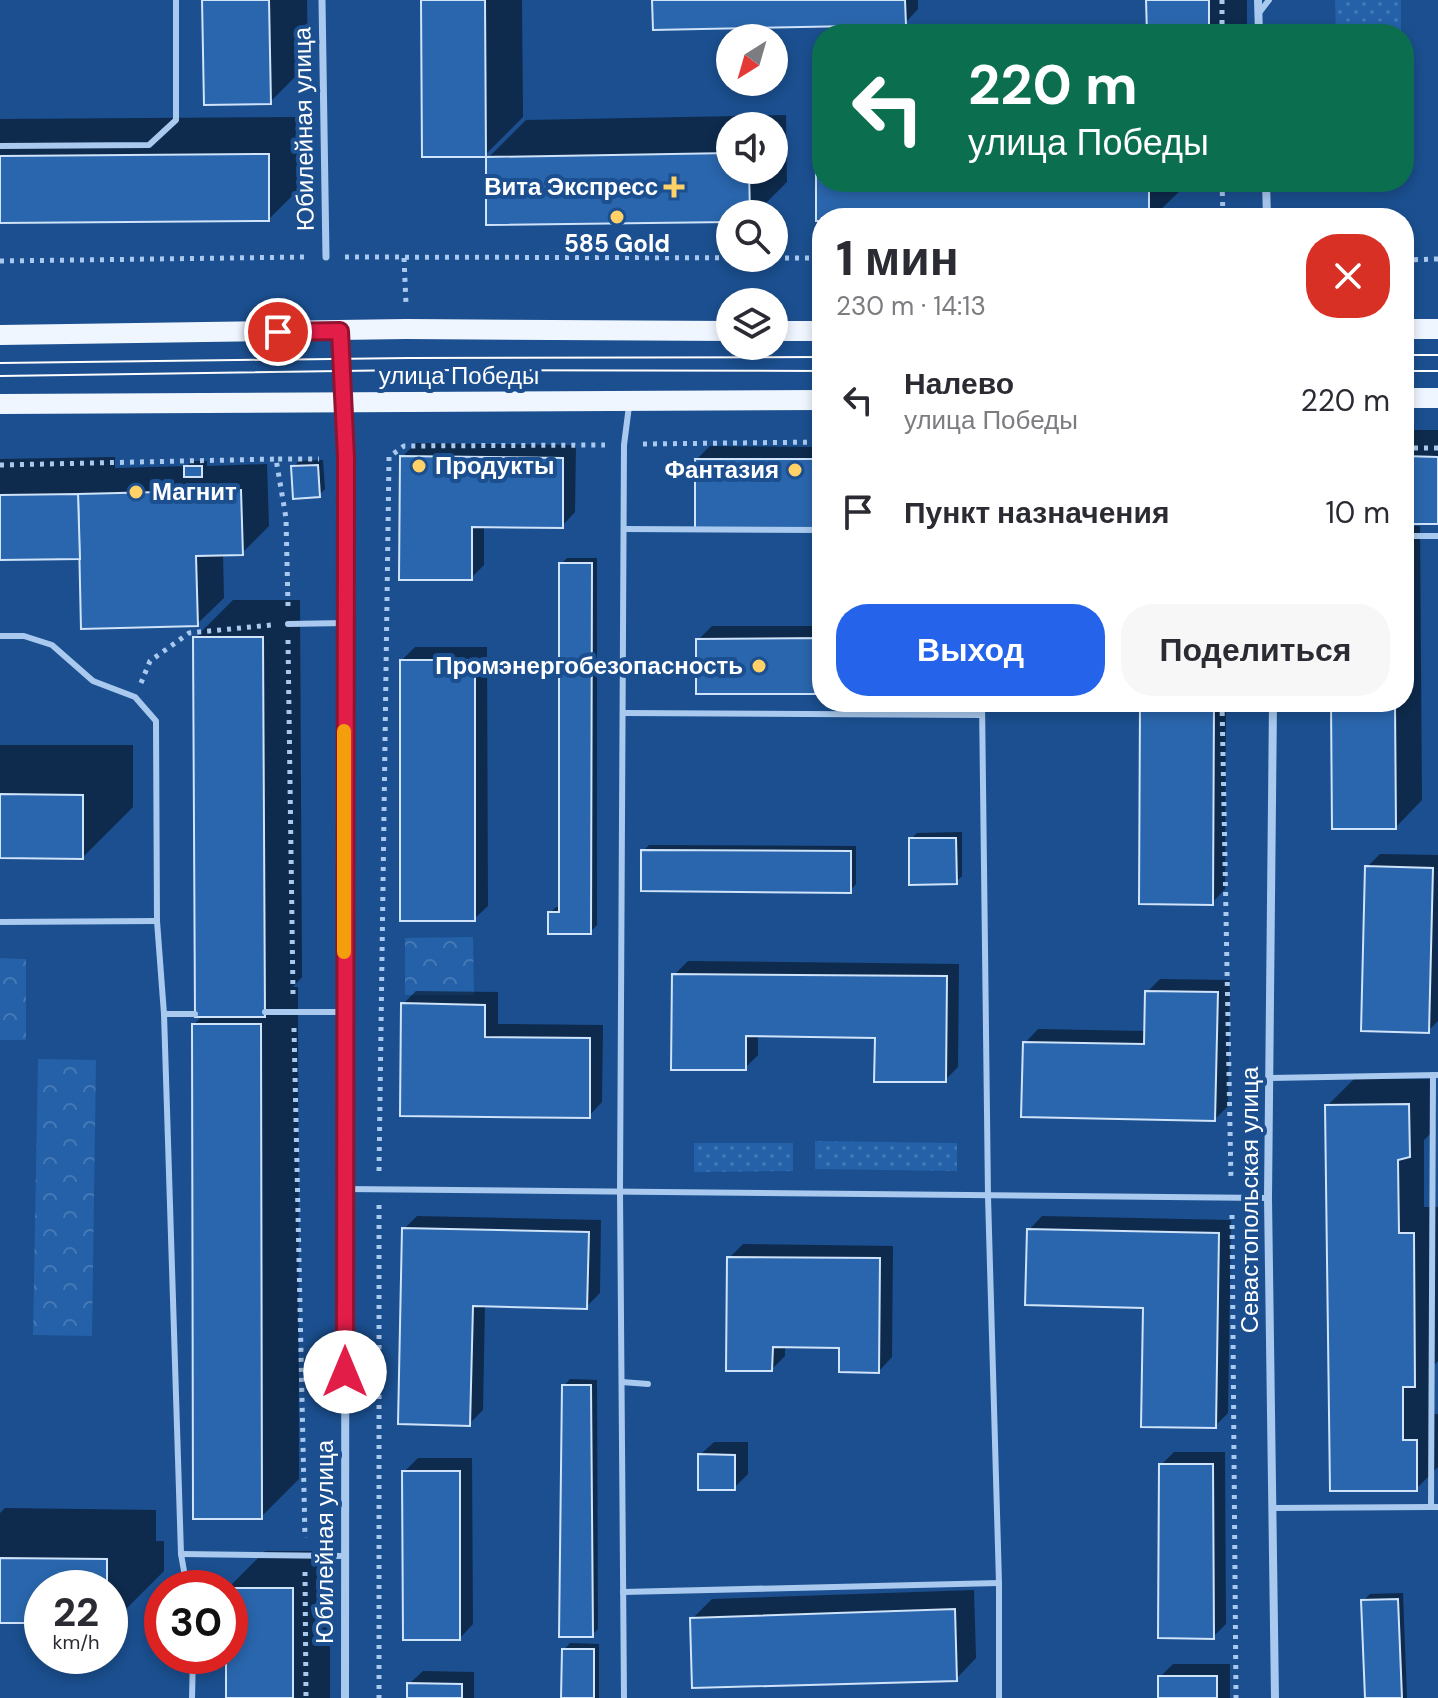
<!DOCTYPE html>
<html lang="ru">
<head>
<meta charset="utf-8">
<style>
	:root { --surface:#fff; --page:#f7f7f7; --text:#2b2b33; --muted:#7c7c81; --accent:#2563eb }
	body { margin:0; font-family:"DM Sans",sans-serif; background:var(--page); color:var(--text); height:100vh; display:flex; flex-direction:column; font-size:30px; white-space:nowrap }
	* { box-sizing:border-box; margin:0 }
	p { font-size:26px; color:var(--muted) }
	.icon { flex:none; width:44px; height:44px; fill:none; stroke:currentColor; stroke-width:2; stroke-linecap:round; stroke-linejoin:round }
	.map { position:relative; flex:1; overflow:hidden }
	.panel { position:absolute; left:812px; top:208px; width:602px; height:504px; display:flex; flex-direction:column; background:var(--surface); border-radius:32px; box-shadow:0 4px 12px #0003 }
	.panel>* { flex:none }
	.hud { position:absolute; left:812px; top:24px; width:602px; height:168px; border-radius:32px; box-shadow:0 4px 12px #0003; background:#0b6e4f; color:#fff; overflow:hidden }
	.needle { width:52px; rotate:217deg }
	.tools { position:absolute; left:716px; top:24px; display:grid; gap:16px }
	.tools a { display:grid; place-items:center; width:72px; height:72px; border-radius:50%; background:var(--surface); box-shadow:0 4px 12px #0003; font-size:40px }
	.speed { position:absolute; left:24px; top:1570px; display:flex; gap:16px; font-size:40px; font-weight:700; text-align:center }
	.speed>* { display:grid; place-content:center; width:104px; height:104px; border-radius:50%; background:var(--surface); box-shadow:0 4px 12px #0003; line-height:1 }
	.speed small { font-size:20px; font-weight:400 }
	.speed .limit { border:12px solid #d22; background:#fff; color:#111 }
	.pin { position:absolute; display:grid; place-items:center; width:68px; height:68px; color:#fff; margin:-34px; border:4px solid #fff; border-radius:50%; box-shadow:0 2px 8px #0007 }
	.me { position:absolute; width:88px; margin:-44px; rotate:0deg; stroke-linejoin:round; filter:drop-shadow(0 0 6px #0008) }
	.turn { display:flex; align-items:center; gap:28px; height:168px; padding:0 24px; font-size:36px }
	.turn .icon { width:104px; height:104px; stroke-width:2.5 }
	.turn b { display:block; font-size:56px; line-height:68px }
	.round { display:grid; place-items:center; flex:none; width:84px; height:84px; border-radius:32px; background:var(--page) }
	.overview { display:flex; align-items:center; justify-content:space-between; height:136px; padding:0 24px }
	h1 { font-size:48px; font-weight:800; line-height:60px }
	.action { display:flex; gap:16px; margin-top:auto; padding:16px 24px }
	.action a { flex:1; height:92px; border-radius:32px; background:var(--accent); color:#fff; font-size:32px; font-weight:800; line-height:92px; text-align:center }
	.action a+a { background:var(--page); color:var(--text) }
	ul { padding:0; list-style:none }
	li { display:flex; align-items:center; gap:24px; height:112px; padding:0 24px }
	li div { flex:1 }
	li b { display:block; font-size:30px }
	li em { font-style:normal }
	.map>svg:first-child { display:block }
	.grass { fill:url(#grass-dots) }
	.forest { fill:url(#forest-crowns) }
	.shadow { fill:#0007; fill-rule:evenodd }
	.building { fill:#2a66ad; stroke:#cfe3fa; stroke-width:2 }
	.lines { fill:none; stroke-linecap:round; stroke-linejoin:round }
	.path { stroke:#a9c9ee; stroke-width:5; stroke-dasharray:4 6; stroke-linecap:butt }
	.service { stroke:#a9c9ee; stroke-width:6 }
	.pedestrian { stroke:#a9c9ee; stroke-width:7 }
	.minor { stroke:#a9c9ee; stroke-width:8 }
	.primary { stroke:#f0f6ff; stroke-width:20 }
	.tram { stroke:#fff; stroke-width:2 }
	.route-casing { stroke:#92132f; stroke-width:20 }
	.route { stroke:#e11d48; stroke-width:14 }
	.slow { stroke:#f59e0b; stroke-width:14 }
	.poi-dot { fill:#ffd166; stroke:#1b4f8f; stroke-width:3 }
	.labels { text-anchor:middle; stroke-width:8; stroke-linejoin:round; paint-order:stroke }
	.street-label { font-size:24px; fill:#fff; stroke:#1b4f8f }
	.poi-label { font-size:24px; font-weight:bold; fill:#fff; stroke:#1b4f8f; text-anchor:end }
</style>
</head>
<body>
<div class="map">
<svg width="1438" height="1698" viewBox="0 0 1438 1698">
	<defs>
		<pattern id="grass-dots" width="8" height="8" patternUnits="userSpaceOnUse" patternTransform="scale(2)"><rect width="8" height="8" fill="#2461a8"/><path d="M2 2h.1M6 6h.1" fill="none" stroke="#4579b5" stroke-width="1.8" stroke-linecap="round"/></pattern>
		<pattern id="forest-crowns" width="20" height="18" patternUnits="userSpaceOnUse" patternTransform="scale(2)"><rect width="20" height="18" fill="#2461a8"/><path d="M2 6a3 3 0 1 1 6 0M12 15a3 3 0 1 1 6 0" fill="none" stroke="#4579b5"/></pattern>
	</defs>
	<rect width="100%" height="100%" fill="#1b4f8f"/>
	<!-- grass -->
	<g class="grass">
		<path d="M1335 0H1401V34H1336Z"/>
		<path d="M815 1141 957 1143V1171L815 1169Z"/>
		<path d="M694 1143H793V1171L694 1172Z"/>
	</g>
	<!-- forest -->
	<g class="forest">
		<path d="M473 937 474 995H405V938Z"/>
		<path d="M0 958 26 959V1040H0Z"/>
		<path d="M38 1059 96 1060 92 1336 33 1335Z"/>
	</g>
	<!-- shadow -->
	<g class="shadow">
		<path d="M204 0H307L308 64 270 102Z"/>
		<path d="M423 0H522L523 117 485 155Z"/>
		<path d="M654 0H918V9L905 23Z"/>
		<path d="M1148 0H1247V34H1149Z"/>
		<path d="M786 115 787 182 755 214H730V220L488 158 526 120ZM730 126H774V170H730Z"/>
		<path d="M306 117 307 181 269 219 0 221V119Z"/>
		<path d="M822 150V182L1187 184 1152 218 822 219 818 154Z"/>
		<rect x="1404" y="430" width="34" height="92"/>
		<path d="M416 443 576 445 575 512 562 526 484 525V565L471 578 402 457Z"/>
		<path d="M710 446 822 447V529L697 459Z"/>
		<path d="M115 457V468L187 466 193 461H207V466L267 464 269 526 242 553H223L224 598 197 624 81 557 0 558V459Z"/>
		<path d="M323 460 325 489 319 495 293 467 299 461Z"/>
		<path d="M1404 526H1420L1422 800 1396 827 1333 702H1404Z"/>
		<path d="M567 558H597V925L590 932 550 913 556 907H561V564Z"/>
		<path d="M233 600H300L302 977 293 987H298L299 1479 261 1517 194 1024 204 1015 195 638Z"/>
		<path d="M712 626H822V692L698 640Z"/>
		<path d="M415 647H487L488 906 474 919 402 660Z"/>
		<path d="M1142 702H1226L1225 889 1212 903Z"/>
		<path d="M0 745H133V807L83 857 0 856Z"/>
		<path d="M962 832V876L956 882 911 839 917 833Z"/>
		<path d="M649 845 856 846V884L850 891 643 851Z"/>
		<path d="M1380 854 1438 855V1021L1428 1031 1367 867Z"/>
		<path d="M688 961 959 964 958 1067 945 1080 877 1036 758 1034V1055L745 1068 674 975Z"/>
		<path d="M1160 979 1230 980 1228 1106 1215 1119 1025 1043 1038 1029 1146 1031 1147 992Z"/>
		<path d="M416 991 498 992V1024L603 1025 602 1102 589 1116 403 1004Z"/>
		<path d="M1354 1079H1435L1436 1128 1424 1140V1207H1438V1361L1429 1370V1414H1438V1467L1416 1489H1332L1327 1106Z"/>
		<path d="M417 1216 601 1220 600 1293 587 1306 485 1304 483 1410 469 1424 404 1229Z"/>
		<path d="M1042 1216 1231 1220 1228 1413 1215 1426 1145 1306 1029 1230Z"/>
		<path d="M743 1244 893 1246 892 1357 879 1371 841 1346 785 1345V1356L772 1369 729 1258Z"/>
		<path d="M570 1379 597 1380 598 1629 592 1635 564 1386Z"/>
		<path d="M714 1442H748V1474L734 1488 700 1455Z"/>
		<path d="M1174 1452H1225L1226 1624 1213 1637 1161 1465Z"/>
		<path d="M418 1458H472L473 1624 460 1638 404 1472Z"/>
		<path d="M5 1508 156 1510V1541H164V1571L114 1621H110V1588H42V1621H0V1513Z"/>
		<path d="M265 1551H330V1698H228V1656H230L228 1588Z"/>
		<path d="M974 1590 976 1658 956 1679 692 1619 712 1599Z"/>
		<path d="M1403 1593 1407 1698H1367L1363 1601 1370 1594Z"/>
		<path d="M570 1643 599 1644V1698H563L564 1650Z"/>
		<path d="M1173 1664H1230V1698H1160V1677Z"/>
		<path d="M423 1671 474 1672V1698H409V1684Z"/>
	</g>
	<!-- building -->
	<g class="building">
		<path d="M202 0H269L271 104 204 105Z"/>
		<path d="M421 0H485L486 157H422Z"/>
		<path d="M652 0H905L906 25 653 30Z"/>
		<path d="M1146 0H1209V34H1147Z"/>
		<path d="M730 153V170H749L750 214H730V222L486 225V157Z"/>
		<path d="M816 153H822V182H1149V218H822V221H816Z"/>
		<path d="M269 154V221L0 223V156Z"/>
		<path d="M400 456 563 458V528L472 527V580H399Z"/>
		<path d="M1404 456 1438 457V524H1404Z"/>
		<rect x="695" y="459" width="127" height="72"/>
		<path d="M318 465 320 497 293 499 291 466Z"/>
		<rect x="184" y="466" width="18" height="11"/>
		<path d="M241 490 243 555 196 556 198 626 81 629 78 494Z"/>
		<path d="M78 494 80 559 0 560V495Z"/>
		<path d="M559 563H592L591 934H548V912H559Z"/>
		<path d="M193 637H263L265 1017H195Z"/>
		<path d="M822 638V694H696V639Z"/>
		<rect x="400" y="660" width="75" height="261"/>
		<path d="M1140 702H1214L1213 905 1139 904Z"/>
		<path d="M1331 702H1395L1396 829H1332Z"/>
		<path d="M0 794 83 795V859L0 858Z"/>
		<path d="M909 838H956L957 884 909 885Z"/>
		<path d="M641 850 851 851V893L641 891Z"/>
		<path d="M1365 866 1433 868 1429 1033 1361 1031Z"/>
		<path d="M672 974 947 976 946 1082H874L875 1038 746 1036V1070H671Z"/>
		<path d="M1145 991 1218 992 1215 1121 1021 1117 1023 1042 1144 1044Z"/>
		<path d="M401 1003 485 1005V1037L590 1038V1118L400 1116Z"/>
		<path d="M192 1024H261L262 1519H193Z"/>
		<path d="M1409 1104 1410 1157 1398 1160 1399 1233H1414L1415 1387H1403V1440H1417V1491H1330L1325 1105Z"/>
		<path d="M402 1228 589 1232 587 1309 473 1306 470 1426 398 1424Z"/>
		<path d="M1027 1229 1219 1233 1216 1428 1141 1427 1143 1308 1025 1305Z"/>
		<path d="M727 1257 880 1258 879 1373 839 1372V1348L773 1347 772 1371H726Z"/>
		<path d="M562 1385H591L593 1637H559Z"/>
		<path d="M698 1454 735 1455V1490H698Z"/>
		<path d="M1159 1464H1213L1214 1639 1158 1638Z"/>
		<path d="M402 1471H460V1640H403Z"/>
		<path d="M0 1558 107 1559V1588H42V1623H0Z"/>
		<path d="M230 1588H293V1698H226V1656H230Z"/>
		<path d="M1398 1599 1402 1698H1365L1361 1600Z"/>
		<path d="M955 1609 957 1681 692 1688 690 1618Z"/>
		<path d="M562 1649H594V1698H561Z"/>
		<rect x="1158" y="1676" width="59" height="22"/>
		<path d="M407 1683 462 1684V1698H407Z"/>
	</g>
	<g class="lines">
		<!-- path -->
		<g class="path">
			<path d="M1222 0V34"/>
			<path d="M1222 182 1223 218"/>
			<path d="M345 257 822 258"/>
			<path d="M404 258 406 304"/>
			<path d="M1404 260 1438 259"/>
			<path d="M0 261 307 257"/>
			<path d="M643 444 822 442"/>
			<path d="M1404 448H1438"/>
			<path d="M0 465 276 459"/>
			<path d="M288 606 286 518 276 459H319"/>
			<path d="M288 640 293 994"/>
			<path d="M141 683 150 661 189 633 271 625"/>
			<path d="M1222 702 1231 1181"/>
			<path d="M294 1028 305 1538"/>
			<path d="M379 1171 389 457 404 446 605 445"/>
			<path d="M379 1205V1698"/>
			<path d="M1232 1215 1236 1698"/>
			<path d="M305 1572 306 1698"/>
		</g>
		<!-- service -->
		<g class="service">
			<path d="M1259 13 1269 0"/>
			<path d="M0 146 149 145 176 120V0"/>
			<path d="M624 529 822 530"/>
			<path d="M1404 536H1438"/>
			<path d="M288 624 345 623"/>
			<path d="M0 636H24L52 645 93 681 135 697 156 721 157 921 164 1014H195"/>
			<path d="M982 702 988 1196 999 1583V1698"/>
			<path d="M623 713 982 715"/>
			<path d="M0 922 157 921"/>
			<path d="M265 1012H344"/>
			<path d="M164 1014 181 1554 187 1588"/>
			<path d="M1433 1075 1431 1507H1438"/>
			<path d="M1269 1078 1438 1075"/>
			<path d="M345 1189 1268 1198"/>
			<path d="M622 1382 648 1384"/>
			<path d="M1273 1508 1431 1507"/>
			<path d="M181 1554 345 1556"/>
			<path d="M623 1592 999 1583"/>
			<path d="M192 1698 193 1656"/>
			<path d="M624 1698 620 1191 624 445 629 406"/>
		</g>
		<!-- pedestrian -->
		<path class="pedestrian" d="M322 0 326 257"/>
		<!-- minor -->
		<g class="minor">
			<path d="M1258 0 1259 34"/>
			<path d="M1266 182 1267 218"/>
			<path d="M340 331 346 458 345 1698"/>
			<path d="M1273 702 1268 1198 1275 1698"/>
		</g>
		<!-- primary -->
		<g class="primary">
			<path d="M1404 329H1438"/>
			<path d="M774 331H822"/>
			<path d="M0 335 406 329 730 331"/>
			<path d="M1404 398H1438"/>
			<path d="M0 404 822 400"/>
		</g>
		<!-- tram -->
		<g class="tram">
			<path d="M1404 355H1438"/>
			<path d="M0 363 409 358 822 357"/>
			<path d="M1404 371H1438"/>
			<path d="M0 376 410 370 822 371"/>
		</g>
	</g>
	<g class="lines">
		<!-- route casing -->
		<g class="route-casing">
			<path id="route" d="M278 332 340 331 346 458 345 1372"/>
		</g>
		<!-- route -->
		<use href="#route" class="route"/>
		<!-- slow -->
		<path class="slow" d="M344 952V731"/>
	</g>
	<!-- markers -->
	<g class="poi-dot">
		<path d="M670 175h8v8h8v8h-8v8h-8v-8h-8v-8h8z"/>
		<circle cx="617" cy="217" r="8"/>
		<circle cx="419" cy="466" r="8"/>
		<circle cx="795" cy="470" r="8"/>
		<circle cx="136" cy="492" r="8"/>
		<circle cx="759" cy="666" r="8"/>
	</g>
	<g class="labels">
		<!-- street labels -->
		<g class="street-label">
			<text transform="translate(304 129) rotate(-91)" y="8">Юбилейная улица</text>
			<text x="459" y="384">улица Победы</text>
			<text transform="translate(1250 1200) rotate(-90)" y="8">Севастопольская улица</text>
			<text transform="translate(325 1542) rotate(-90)" y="8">Юбилейная улица</text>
		</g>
		<!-- poi labels -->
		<g class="poi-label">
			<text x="658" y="195">Вита Экспресс</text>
			<text x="617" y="252" text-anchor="middle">585 Gold</text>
			<text x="435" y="474" text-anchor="start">Продукты</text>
			<text x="779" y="478">Фантазия</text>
			<text x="152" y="500" text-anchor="start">Магнит</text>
			<text x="743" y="674">Промэнергобезопасность</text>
		</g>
	</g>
</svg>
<div class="tools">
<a><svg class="needle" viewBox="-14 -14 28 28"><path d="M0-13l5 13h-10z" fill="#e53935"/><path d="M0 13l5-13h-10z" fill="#7c7c81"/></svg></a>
<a><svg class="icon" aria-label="sound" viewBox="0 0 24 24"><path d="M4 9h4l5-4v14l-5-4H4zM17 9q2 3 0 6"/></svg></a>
<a><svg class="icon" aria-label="search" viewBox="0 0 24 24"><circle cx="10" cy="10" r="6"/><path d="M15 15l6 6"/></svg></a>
<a><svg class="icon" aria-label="layers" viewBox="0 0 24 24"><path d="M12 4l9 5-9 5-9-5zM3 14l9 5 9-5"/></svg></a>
</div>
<div class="speed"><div>22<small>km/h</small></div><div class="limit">30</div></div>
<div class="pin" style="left:278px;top:332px;background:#d93025"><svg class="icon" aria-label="arrive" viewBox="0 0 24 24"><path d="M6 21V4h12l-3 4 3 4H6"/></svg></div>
<svg class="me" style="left:345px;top:1372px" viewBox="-20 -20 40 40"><circle r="19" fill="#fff"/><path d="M0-13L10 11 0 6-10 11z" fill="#e11d48"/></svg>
<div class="hud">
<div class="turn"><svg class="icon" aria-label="left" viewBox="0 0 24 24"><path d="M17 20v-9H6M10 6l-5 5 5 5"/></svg><div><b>220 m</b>улица Победы</div></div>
</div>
<section class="panel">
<div class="overview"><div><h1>1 мин</h1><p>230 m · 14:13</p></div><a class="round" style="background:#d93025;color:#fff"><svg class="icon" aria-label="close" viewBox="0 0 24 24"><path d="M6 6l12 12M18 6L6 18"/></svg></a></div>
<ul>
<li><svg class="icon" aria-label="left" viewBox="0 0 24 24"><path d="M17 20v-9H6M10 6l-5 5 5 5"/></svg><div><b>Налево</b><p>улица Победы</p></div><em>220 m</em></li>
<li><svg class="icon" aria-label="arrive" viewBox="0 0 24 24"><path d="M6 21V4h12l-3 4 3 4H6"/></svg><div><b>Пункт назначения</b></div><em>10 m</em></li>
</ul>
<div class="action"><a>Выход</a><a>Поделиться</a></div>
</section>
</div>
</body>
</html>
